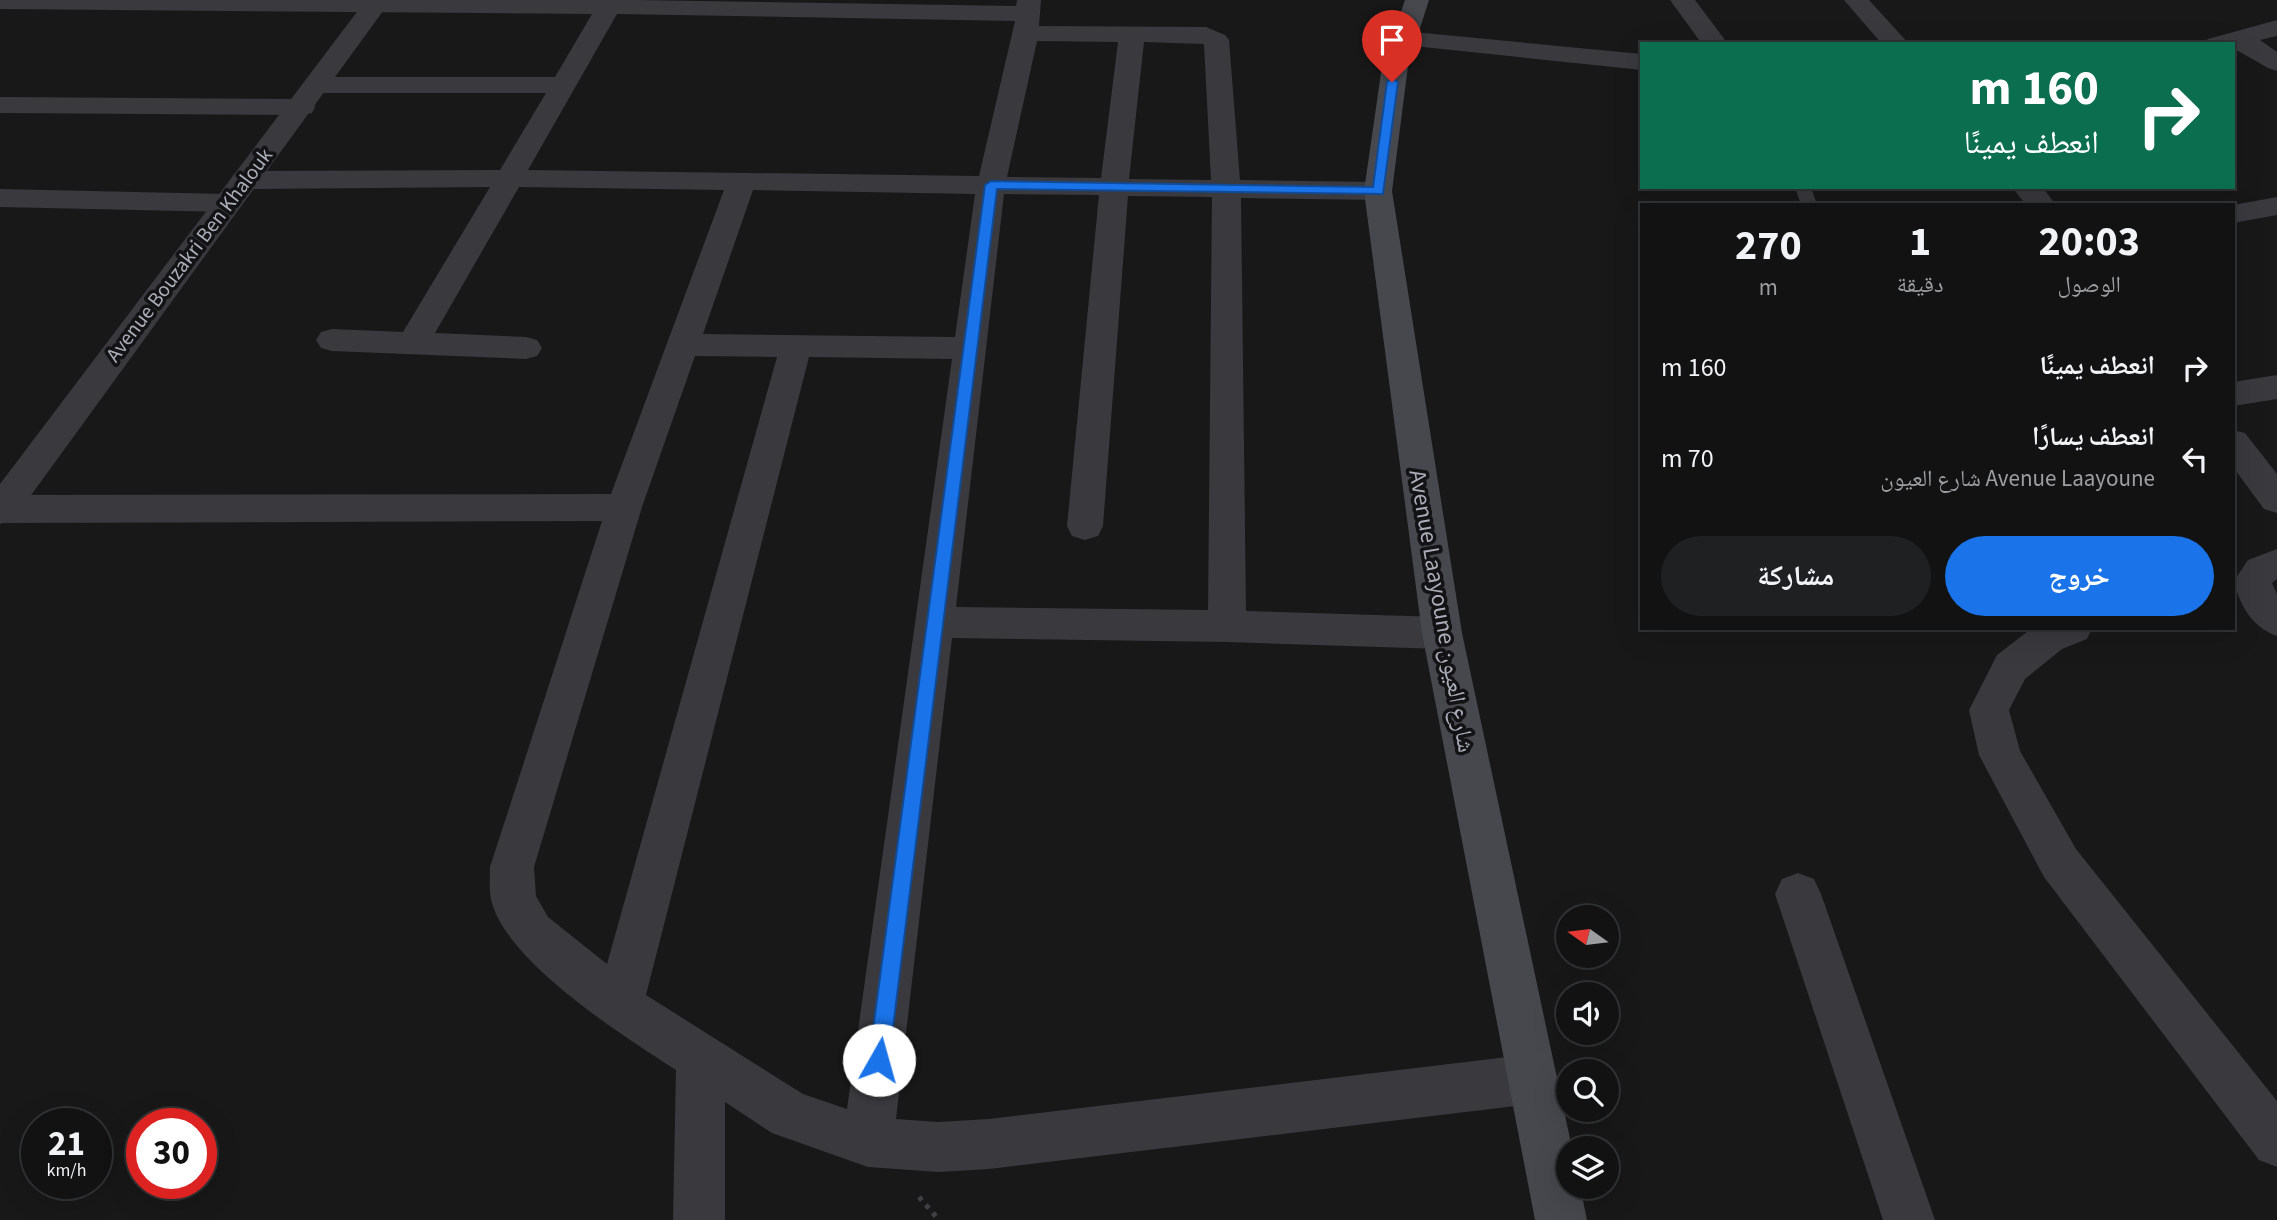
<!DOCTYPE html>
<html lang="ar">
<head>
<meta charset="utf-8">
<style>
	:root { --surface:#121213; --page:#1f2021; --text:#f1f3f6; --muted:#9c9ea0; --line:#313233; --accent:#1a73e8 }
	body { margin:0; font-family:"Source Sans 3","Noto Naskh Arabic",sans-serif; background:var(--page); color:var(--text); direction:rtl; height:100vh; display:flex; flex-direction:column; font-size:26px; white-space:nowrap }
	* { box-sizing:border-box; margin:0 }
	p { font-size:23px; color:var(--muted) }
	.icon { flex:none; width:38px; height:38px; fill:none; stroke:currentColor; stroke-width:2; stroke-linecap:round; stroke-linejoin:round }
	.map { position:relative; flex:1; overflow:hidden; direction:ltr }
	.side { position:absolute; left:1640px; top:203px; width:595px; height:427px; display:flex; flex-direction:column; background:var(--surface); border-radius:0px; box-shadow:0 7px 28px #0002,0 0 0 2px var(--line); direction:rtl }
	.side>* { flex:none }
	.hud { position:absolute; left:1640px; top:42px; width:595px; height:147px; border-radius:0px; box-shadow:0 7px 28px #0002,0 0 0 2px var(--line); direction:rtl; background:#0b6e4f; color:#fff; overflow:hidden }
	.needle { width:46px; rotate:284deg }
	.controls { position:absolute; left:1556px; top:905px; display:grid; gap:14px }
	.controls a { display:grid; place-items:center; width:63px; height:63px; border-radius:50%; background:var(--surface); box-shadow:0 7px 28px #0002,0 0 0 2px var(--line); font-size:35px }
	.speed { position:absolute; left:21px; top:1108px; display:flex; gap:14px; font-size:35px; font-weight:700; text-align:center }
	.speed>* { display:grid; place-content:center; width:91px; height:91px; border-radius:50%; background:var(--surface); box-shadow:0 7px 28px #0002,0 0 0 2px var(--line); line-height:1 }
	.speed small { font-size:18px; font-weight:400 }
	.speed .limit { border:10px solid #d22; background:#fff; color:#111 }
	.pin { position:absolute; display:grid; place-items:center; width:60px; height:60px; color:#fff; margin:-72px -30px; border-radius:50% 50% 50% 0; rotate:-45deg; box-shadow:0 0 7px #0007 }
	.pin .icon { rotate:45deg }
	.me { position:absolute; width:77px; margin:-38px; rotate:7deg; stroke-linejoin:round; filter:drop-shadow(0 0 5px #0008) }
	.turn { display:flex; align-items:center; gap:24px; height:147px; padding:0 21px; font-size:32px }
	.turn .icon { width:91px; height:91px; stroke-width:2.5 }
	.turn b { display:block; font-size:49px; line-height:60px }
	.eta { display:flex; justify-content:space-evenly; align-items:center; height:119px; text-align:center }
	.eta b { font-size:42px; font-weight:700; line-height:49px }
	.action { display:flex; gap:14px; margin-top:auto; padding:14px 21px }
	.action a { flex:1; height:80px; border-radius:42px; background:var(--accent); color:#fff; font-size:28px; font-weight:700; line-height:80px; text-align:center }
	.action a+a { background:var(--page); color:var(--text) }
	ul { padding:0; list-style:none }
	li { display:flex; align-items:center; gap:21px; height:91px; padding:0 21px }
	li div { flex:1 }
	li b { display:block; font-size:26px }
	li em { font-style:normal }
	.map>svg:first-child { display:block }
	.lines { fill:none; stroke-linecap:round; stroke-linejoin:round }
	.path { stroke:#3f4045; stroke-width:5; stroke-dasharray:4.5 6; stroke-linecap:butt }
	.service { fill:#39393e; fill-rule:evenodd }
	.minor { fill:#39393e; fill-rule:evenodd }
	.tertiary { fill:#39393e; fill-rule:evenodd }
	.secondary { fill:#47484e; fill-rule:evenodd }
	.route { fill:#1a73e8; stroke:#114b97; stroke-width:2 }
	.labels { text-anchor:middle; stroke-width:7; stroke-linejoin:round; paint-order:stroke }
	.far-street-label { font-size:21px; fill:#aaadb8; stroke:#131214 }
	.street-label { font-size:24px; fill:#aaadb8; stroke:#131214 }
</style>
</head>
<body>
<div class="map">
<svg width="2277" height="1220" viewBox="0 0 2277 1220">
	<rect width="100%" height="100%" fill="#181819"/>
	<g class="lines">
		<!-- path -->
		<path class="path" d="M919 1197 939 1220"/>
		<!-- service -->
		<path class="service" d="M1795 187H1811L1817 205H1801Z"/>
		<!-- minor -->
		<g class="minor">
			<path d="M0 0H637L1016 6 1017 0H1041L1039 26 1206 27 1225 35 1229 40 1240 180 1378 182 1388 185 1392 191 1388 197 1378 200 1241 198 1246 611 1442 617 1456 622 1462 633 1456 644 1442 649 1227 642 952 638 896 1119 938 1122 989 1119 1533 1054 1550 1062 1558 1079 1550 1096 1533 1104 989 1169 938 1172 868 1167 772 1133 725 1102V1220H673L676 1070C625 1037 504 961 491 899 489 889 490 877 490 867L602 521 0 523V495L611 494 724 190 519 187 435 333 526 337 537 340 542 348 537 356 526 359 332 351 321 348 316 340 321 332 332 329 403 332 490 187 244 189 234 186 230 180 234 174 244 171 500 170 546 93H317L308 91 304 85 308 79 317 77H555L592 14 0 9ZM617 14 1015 21 979 176 528 170ZM1037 41 1118 42 1101 178 1007 177ZM1144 42 1204 44 1211 180 1129 179ZM753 190 975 194 955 337 703 334ZM1004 194 1099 195 1067 526 1072 536 1085 540 1098 536 1103 526 1128 196 1212 197 1208 610 956 607ZM695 356 777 357 607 964 548 917 536 896 534 867 642 507ZM809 357 952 359 847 1109 803 1094 646 995Z"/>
			<path d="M1670 0H1695L1728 44H1702Z"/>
			<path d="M1844 0H1869L1909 44H1882Z"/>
			<path d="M2277 20V36L2260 40 2277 52V71L2268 68 2233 48V44H2204L2208 39Z"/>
			<path d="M1403 31 1642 54V70L1394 44 1390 39 1394 34Z"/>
			<path d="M0 97 302 99 312 101 315 107 312 113 302 115 0 113Z"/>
			<path d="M2012 187H2042L2056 205H2026Z"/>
			<path d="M0 189 227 194 237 197 242 203 237 209 227 212 0 207Z"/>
			<path d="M2277 197V215L2233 223V205Z"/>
			<path d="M2277 375V399L2233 406V382Z"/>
			<path d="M2233 430 2245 433 2277 474V513L2264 509 2233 467Z"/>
			<path d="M2277 549V579L2272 583 2277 594V636C2252 627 2240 606 2234 581L2248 560Z"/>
			<path d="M2032 628H2092L2087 639 2062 649 2025 679 2009 710 2020 751 2076 849 2277 1101V1167L2259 1160 2044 877 1979 755 1969 710 1997 655Z"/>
			<path d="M1798 873 1814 879 1821 894 1935 1220H1883L1775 894 1782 879Z"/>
		</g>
		<!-- tertiary -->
		<path class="tertiary" d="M366 0H391L13 520 0 524V484Z"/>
		<!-- secondary -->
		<path class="secondary" d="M1405 0H1429L1408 66 1392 191 1462 633 1572 1148H1568V1186H1580L1587 1220H1535L1422 633 1364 191 1382 66Z"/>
	</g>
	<!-- route -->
	<path class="route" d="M1392 78 1398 82 1383 194 997 189 889 1060 886 1067 879 1070 872 1067 869 1060 985 185 991 181 1373 187 1387 82Z"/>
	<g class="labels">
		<!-- far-street labels -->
		<g class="far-street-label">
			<text transform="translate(189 255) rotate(-53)" y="7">Avenue Bouzakri Ben Khalouk</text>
		</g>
		<!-- street labels -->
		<g class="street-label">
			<text transform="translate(1442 611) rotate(80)" y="8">Avenue Laayoune شارع العيون</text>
		</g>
	</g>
</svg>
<div class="controls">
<a><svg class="needle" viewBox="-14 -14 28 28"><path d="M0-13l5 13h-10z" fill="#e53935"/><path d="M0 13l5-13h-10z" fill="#9c9ea0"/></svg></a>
<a><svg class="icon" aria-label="sound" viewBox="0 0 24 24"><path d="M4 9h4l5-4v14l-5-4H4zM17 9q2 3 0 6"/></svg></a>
<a><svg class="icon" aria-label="search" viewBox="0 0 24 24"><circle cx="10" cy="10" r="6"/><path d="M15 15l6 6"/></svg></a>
<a><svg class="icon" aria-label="layers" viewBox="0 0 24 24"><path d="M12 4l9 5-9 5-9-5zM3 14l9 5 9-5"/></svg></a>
</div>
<div class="speed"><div>21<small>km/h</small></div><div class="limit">30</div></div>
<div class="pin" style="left:1392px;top:82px;background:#d93025"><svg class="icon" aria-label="arrive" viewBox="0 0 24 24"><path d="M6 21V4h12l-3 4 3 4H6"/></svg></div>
<svg class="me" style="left:879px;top:1060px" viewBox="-20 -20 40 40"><circle r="19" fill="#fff"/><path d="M0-13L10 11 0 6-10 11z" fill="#1a73e8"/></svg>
<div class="hud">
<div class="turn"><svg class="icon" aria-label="right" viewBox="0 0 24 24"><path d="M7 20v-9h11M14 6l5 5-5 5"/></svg><div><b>160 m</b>انعطف يمينًا</div></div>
</div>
<section class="side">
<div class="eta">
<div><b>20:03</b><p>الوصول</p></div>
<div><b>1</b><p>دقيقة</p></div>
<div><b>270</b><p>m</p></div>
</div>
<ul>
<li><svg class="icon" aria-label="right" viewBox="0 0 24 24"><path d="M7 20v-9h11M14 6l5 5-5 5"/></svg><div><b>انعطف يمينًا</b></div><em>160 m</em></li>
<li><svg class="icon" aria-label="left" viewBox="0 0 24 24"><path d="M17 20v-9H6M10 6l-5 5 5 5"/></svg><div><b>انعطف يسارًا</b><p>Avenue Laayoune شارع العيون</p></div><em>70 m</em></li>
</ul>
<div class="action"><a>خروج</a><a>مشاركة</a></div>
</section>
</div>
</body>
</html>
